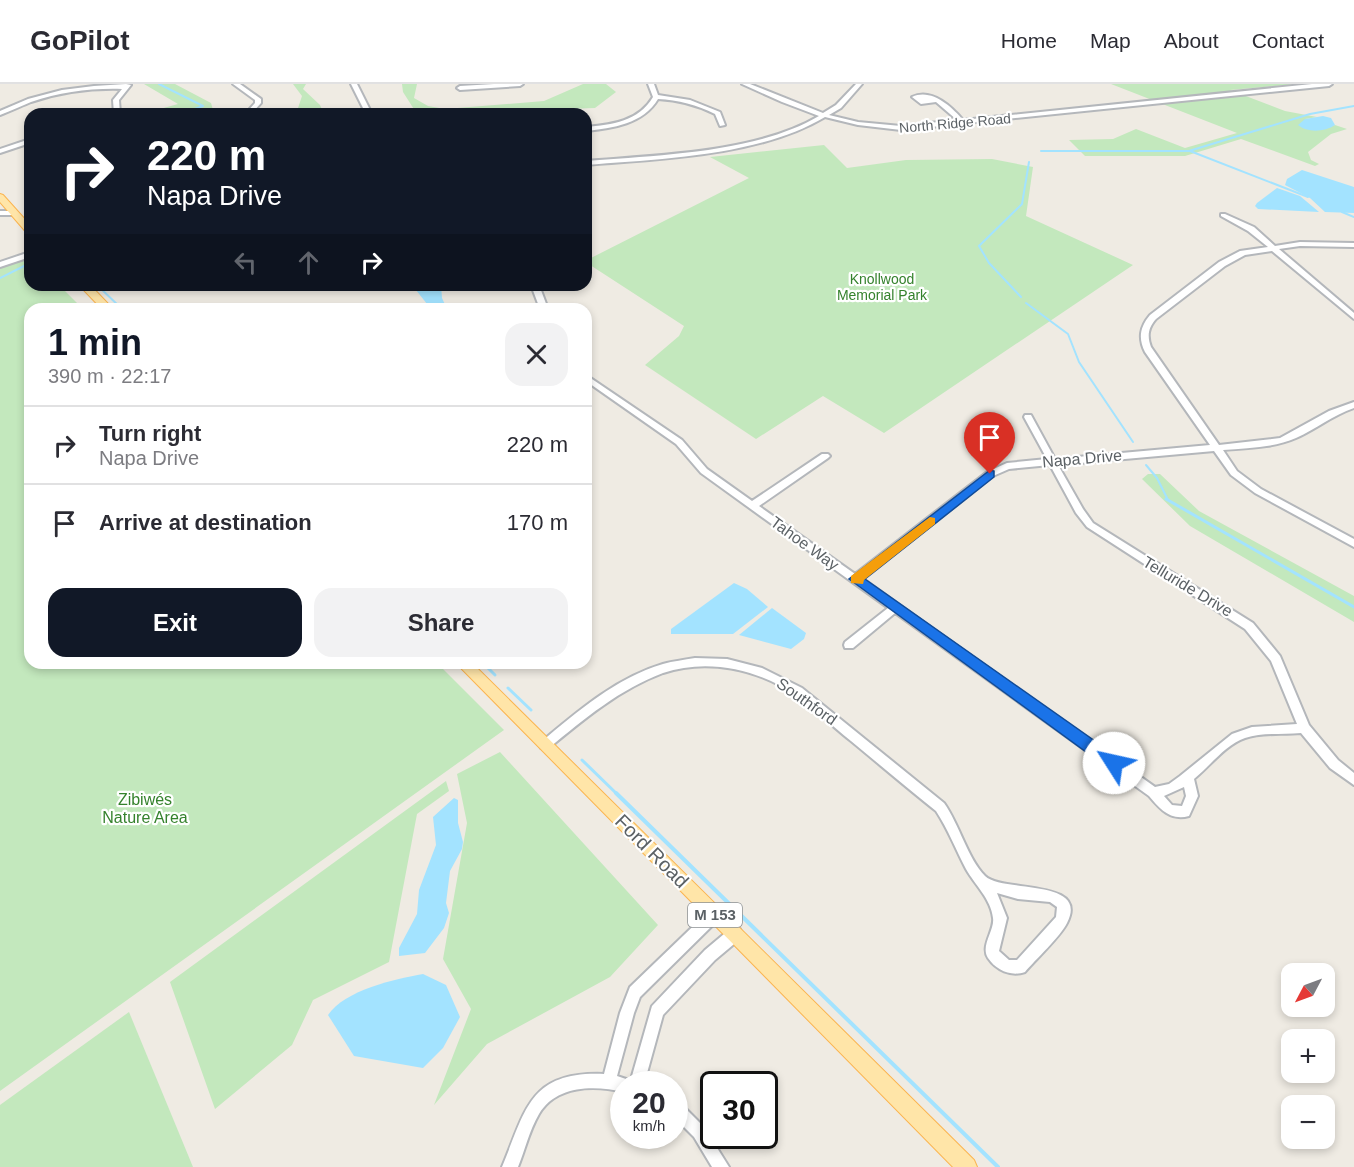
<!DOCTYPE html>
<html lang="en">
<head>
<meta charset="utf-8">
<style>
	:root { --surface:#fff; --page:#f2f2f3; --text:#2b2b33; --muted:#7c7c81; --line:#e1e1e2; --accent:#111827 }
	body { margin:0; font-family:Arial,sans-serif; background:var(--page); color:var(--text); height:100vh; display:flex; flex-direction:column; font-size:22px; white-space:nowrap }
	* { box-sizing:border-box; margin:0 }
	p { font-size:20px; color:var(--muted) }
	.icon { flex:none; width:33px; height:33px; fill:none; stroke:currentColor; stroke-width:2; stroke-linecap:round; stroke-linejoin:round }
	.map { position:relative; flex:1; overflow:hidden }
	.sheet { position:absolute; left:24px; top:219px; width:568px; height:366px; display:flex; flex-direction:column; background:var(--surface); border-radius:18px; box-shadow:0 3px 9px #0003 }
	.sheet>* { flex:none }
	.top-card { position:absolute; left:24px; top:24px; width:568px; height:183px; border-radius:18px; box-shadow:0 3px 9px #0003; background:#111827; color:#fff; overflow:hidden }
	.needle { width:39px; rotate:229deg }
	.controls { position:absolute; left:1281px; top:879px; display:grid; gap:12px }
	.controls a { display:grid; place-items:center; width:54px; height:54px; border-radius:12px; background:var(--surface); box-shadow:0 3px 9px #0003; font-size:30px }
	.speed { position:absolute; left:610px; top:987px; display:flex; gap:12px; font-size:30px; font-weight:700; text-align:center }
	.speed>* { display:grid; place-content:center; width:78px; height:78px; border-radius:50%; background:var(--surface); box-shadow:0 3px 9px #0003; line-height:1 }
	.speed small { font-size:15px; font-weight:400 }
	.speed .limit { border:3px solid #111; border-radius:9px; background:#fff; color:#111 }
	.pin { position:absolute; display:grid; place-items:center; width:51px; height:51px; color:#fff; margin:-62px -26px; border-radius:50% 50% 50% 0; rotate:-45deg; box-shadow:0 0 6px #0007 }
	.pin .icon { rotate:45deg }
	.me { position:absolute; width:66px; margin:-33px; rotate:305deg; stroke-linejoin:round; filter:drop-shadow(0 0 4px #0008) }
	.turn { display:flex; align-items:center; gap:21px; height:126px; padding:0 24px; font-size:27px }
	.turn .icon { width:78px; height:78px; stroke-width:2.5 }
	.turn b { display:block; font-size:42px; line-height:51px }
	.lanes { display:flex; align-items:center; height:57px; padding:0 24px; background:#0003; justify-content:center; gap:30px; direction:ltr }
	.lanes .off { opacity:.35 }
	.round { display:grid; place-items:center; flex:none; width:63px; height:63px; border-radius:18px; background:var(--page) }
	.overview { display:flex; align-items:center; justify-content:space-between; height:102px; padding:0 24px }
	h1 { font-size:36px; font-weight:700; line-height:45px; color:var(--accent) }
	.action { display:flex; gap:12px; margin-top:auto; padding:12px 24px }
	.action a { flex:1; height:69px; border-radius:18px; background:var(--accent); color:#fff; font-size:24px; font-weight:700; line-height:69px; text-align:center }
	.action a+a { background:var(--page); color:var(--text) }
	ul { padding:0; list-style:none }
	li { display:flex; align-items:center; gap:18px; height:78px; padding:0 24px; border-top:2px solid var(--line) }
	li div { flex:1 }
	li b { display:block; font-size:22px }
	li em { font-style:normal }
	header { display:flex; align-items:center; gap:36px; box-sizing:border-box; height:84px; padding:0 30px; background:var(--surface); border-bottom:2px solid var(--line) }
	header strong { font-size:28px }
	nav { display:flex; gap:33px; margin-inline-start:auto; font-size:21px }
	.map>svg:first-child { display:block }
	.green { fill:#c3e8bd }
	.water { fill:#a3e3ff }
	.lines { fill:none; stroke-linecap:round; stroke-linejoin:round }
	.stream-far2 { stroke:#a3e3ff; stroke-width:2 }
	.stream-far1 { stroke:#a3e3ff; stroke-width:3 }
	.stream { stroke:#a3e3ff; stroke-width:4 }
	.minor-casing { stroke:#b4b7bb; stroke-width:4 }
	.major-casing { stroke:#fbb44f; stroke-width:2 }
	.minor { fill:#fff; fill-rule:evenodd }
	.major { fill:#ffe5a8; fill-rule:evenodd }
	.route { fill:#1a73e8; stroke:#114b97; stroke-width:1.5 }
	.slow { fill:#f59e0b }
	.labels { text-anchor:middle; stroke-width:4.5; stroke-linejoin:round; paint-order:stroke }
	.far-street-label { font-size:14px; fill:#5b6165; stroke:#fff }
	.far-park-label { font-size:14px; fill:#35822d; stroke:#fff }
	.shield { fill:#fff; stroke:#8c9093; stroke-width:1.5 }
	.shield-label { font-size:15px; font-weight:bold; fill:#5b6165 }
	.street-label { font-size:16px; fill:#5b6165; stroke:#fff }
	.park-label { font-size:16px; fill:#35822d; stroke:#fff }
	.near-street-label { font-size:20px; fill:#5b6165; stroke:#fff }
</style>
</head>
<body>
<header>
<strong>GoPilot</strong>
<nav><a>Home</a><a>Map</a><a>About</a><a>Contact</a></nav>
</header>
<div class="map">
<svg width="1354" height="1083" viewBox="0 0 1354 1083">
	<rect width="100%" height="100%" fill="#efebe3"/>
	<!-- green -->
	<g class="green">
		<path d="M144 0H175L211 19 213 26 195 30H142L178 20Z"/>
		<path d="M293 0H306L303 5 320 21 324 30H296L302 12Z"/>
		<path d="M402 0H417L414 14 428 22 445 25 544 17 583 0H606L616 8 595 24 417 30 403 8Z"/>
		<path d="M1111 0H1297L1230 6 1285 27 1317 33 1305 35 1320 46 1335 41 1347 45 1331 50 1308 68 1311 76 1319 80 1315 82 1241 55 1185 72H1085L1069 56 1113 55 1136 45 1185 64 1237 49Z"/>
		<path d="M824 61 847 84 906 76 992 75 1033 83 1026 132 1133 181 884 349 823 312 756 355 645 281 679 252 684 242 587 179V176L749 94 710 73Z"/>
		<path d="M30 173V201H59L83 225H30V579H437L504 646 0 1007V184Z"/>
		<path d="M1148 390H1160L1199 427 1354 512V538L1190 442 1142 395Z"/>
		<path d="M500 668 658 841 610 893 487 960 434 1021 471 925 443 875 467 739 457 690Z"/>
		<path d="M446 697 449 707 417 730 389 878 313 916 292 961 215 1025 170 898Z"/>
		<path d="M129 928 193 1083H0V1021Z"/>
	</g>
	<!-- water -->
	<g class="water">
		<path d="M1323 32 1331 34 1335 41C1325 48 1307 49 1298 41L1305 35Z"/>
		<path d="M1302 86 1354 103V129L1325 128 1310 114 1285 101 1287 95Z"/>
		<path d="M1277 104 1300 112 1319 128 1258 125 1255 122 1257 119Z"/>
		<path d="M412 201H441L442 214 447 225H431Z"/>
		<path d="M734 499 747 505 768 523 733 550H671V545Z"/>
		<path d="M772 524 806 549 804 555 791 565 739 551Z"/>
		<path d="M454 714 458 716V739L463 758 462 765 450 787 446 819 449 829 444 844 425 869 399 872V864L417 830 419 806 436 761 433 733Z"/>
		<path d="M423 890 446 901 460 933 443 964 423 984 354 972 328 931C345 906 395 895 423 890Z"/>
	</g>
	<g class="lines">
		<!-- stream-far2 -->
		<g class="stream-far2">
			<path d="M159 0 203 22 181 30"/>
			<path d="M1041 67H1189L1310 30 1354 22"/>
			<path d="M1190 67 1308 113"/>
			<path d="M1342 128 1354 133"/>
			<path d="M0 194 30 179"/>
			<path d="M97 201 122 225"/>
			<path d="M1021 213 989 179 979 162 1022 120 1029 78"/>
			<path d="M1026 219 1068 250 1079 278 1133 358"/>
			<path d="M1146 381 1157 394 1168 416"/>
		</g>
		<!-- stream-far1 -->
		<g class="stream-far1">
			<path d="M1166 415 1354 523"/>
			<path d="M483 579 495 591"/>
			<path d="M508 604 531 626"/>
			<path d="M582 676 618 711"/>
		</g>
		<!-- stream -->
		<path class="stream" d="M616 709 998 1083"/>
		<!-- minor casing -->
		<g class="minor-casing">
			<g id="minor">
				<path d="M126 0 131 1 119 16 120 30H114L113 16 122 5C91 4 61 8 31 18 21 22 11 27 0 31V27L28 15 62 6 94 2Z"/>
				<path d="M233 0H240L261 15V19L251 30H245L255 19V16Z"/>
				<path d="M351 0H357L372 30H366Z"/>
				<path d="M494 0H523L520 2 460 6 457 4 460 2Z"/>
				<path d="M648 0H654L658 11 690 16 720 28 725 41 720 42 715 30C697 21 678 16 658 15 643 40 613 44 586 47V43C612 41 639 37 653 13Z"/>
				<path d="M742 0H750L823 29 836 21 856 0H862L841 24 829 31 858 38 901 42 957 36 936 18 921 20 912 13C931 4 951 22 963 36L1312 0H1332L1329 2 966 39 963 41 960 40 901 46 858 41 825 33C760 72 661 75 586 81V77C658 71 756 69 819 32L782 18Z"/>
				<path d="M30 55V59L0 69V65Z"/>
				<path d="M0 127H14L17 129 14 131H0Z"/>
				<path d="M1221 130H1225L1254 143 1275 162 1300 158 1354 159V163L1300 162 1279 165 1354 229V235L1272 167 1245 171 1225 182 1156 235C1148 244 1147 252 1151 263L1219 361 1280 354 1329 327 1354 318V324C1333 331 1316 345 1296 354 1273 364 1247 364 1223 366L1237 387 1261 405 1354 455V463L1255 409 1231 391 1214 367 1058 381 1083 425 1093 439 1253 539 1280 572 1309 641 1338 676 1354 689V701L1330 684 1301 649C1283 651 1263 648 1245 654 1225 661 1210 682 1194 695L1198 712 1189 732C1170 737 1160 725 1149 712L895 529 853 564H845L844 561 845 558 888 524 701 389 676 360 586 297V291L682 356 707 385 752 417 822 370H828L830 372 828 374 759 422 855 490 987 388 1007 379 1047 375 1024 333 1025 331H1031L1055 375 1210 361 1145 268C1138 254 1140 243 1150 231L1219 178 1240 167 1268 163 1248 147 1221 132ZM1050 381 1076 429 1087 443 1245 545 1271 577 1297 640 1252 643 1232 650 1180 692 1169 700 1155 703 863 495 993 392 1009 385ZM1184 703 1186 712 1182 722 1172 721 1164 712Z"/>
				<path d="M30 168V173L0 183V178Z"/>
				<path d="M531 201H539L548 225H540Z"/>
				<path d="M695 574 727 575 762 584 802 604 944 719C959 740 968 775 985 792 1002 809 1090 794 1067 839 1061 852 1035 876 1025 888 1011 893 996 886 988 874 980 862 995 846 993 834 991 815 975 801 966 785 956 766 948 745 936 727 907 704 879 680 851 657 832 642 814 624 794 610 757 585 707 574 663 589 620 605 584 635 549 664L545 666 541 664 539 661 541 658C578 627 616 594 663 580 673 577 684 576 695 574ZM997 809 1018 815 1050 818 1057 823 1056 833 1017 876H1009L999 867 1007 834Z"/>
				<path d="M715 824 720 826 721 830 720 834 640 913 634 929 617 992 629 996 630 999 652 922 705 866 730 845 735 844 740 845 742 850 740 855 715 876 663 931 644 1000H624V1008C594 1001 556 1001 539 1030 529 1047 525 1066 518 1083H502C526 1026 529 987 604 990L620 929 630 903 710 826Z"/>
				<path d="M675 1017 680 1019 704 1043 729 1083H712L694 1053 675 1034Z"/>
			</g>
		</g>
		<!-- major casing -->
		<g class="major-casing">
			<g id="major">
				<path d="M0 110 3 111 30 141V150L27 149 0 118Z"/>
				<path d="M79 201H90L113 225H102Z"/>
				<path d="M456 579H472L974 1076 977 1083H953Z"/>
			</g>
		</g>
		<!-- minor -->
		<use href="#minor" class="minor"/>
		<!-- major -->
		<use href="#major" class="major"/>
	</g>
	<!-- route -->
	<path class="route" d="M990 386 994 387V393L865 495 1119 674 1121 679 1119 684H1108L849 495Z"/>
	<!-- slow -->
	<path class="slow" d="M930 433 935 434V440L864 496 863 500 851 499V492Z"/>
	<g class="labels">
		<!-- far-street labels -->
		<g class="far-street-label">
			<text transform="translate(955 39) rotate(-5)" y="5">North Ridge Road</text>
		</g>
		<!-- far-park labels -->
		<g class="far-park-label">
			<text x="882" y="200">Knollwood<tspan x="882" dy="16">Memorial Park</tspan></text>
		</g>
		<!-- shield labels -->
		<rect class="shield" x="688" y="819" width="54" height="24" rx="4.5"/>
		<g class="shield-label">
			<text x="715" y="836">M 153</text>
		</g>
		<!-- street labels -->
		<g class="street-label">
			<text transform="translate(1082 374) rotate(-5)" y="6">Napa Drive</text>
			<text transform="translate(805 459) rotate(36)" y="6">Tahoe Way</text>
			<text transform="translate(1188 502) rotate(31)" y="6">Telluride Drive</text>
			<text transform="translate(807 617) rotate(35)" y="6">Southford</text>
		</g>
		<!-- park labels -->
		<g class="park-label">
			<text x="145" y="721">Zibiwés<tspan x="145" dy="18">Nature Area</tspan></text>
		</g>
		<!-- near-street labels -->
		<g class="near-street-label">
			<text transform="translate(652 767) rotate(45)" y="7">Ford Road</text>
		</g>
	</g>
</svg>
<div class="controls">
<a><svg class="needle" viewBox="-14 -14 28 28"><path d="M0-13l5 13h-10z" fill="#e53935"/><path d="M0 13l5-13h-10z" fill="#7c7c81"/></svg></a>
<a>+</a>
<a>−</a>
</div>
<div class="speed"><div>20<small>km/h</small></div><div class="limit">30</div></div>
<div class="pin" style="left:990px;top:390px;background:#d93025"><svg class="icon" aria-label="arrive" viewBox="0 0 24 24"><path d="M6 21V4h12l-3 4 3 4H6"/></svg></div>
<svg class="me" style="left:1114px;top:679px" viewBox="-20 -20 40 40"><circle r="19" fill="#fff"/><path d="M0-13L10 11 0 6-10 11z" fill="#1a73e8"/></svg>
<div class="top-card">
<div class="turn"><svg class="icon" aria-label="right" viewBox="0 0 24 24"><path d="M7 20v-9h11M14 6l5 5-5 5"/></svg><div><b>220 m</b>Napa Drive</div></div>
<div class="lanes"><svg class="icon off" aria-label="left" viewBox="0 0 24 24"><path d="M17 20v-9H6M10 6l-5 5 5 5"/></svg><svg class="icon off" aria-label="ahead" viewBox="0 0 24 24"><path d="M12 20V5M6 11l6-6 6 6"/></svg><svg class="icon" aria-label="right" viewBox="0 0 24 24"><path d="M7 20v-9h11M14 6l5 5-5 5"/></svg></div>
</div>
<section class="sheet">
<div class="overview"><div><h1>1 min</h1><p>390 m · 22:17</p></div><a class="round"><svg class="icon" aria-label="close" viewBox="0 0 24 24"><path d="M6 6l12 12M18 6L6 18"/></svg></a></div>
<ul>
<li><svg class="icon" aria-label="right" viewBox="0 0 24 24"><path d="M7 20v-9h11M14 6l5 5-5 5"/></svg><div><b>Turn right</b><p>Napa Drive</p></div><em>220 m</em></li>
<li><svg class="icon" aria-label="arrive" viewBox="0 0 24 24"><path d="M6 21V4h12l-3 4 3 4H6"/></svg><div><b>Arrive at destination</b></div><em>170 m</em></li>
</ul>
<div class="action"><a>Exit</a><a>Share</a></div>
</section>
</div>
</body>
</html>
